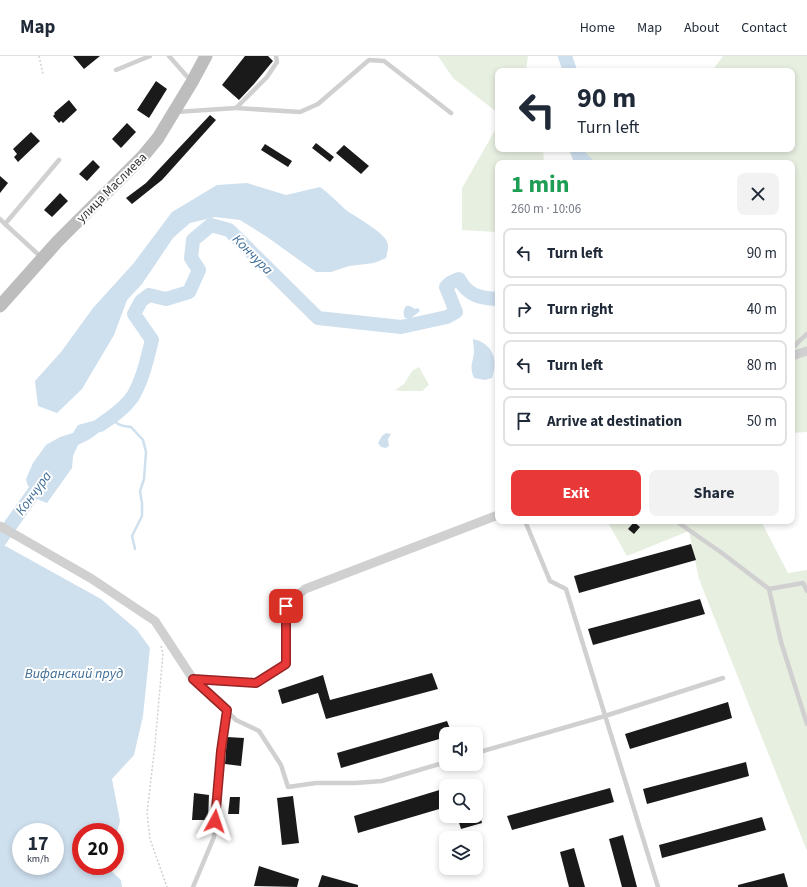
<!DOCTYPE html>
<html lang="en">
<head>
<meta charset="utf-8">
<style>
	:root { --surface:#fff; --page:#f2f2f3; --text:#1f2937; --muted:#747a83; --line:#e0e1e3; --accent:#e83837 }
	body { margin:0; font-family:"Source Sans 3",sans-serif; background:var(--page); color:var(--text); height:100vh; display:flex; flex-direction:column; font-size:15px; white-space:nowrap }
	* { box-sizing:border-box; margin:0 }
	p { font-size:13px; color:var(--muted) }
	.icon { flex:none; width:22px; height:22px; fill:none; stroke:currentColor; stroke-width:2; stroke-linecap:round; stroke-linejoin:round }
	.map { position:relative; flex:1; overflow:hidden }
	.drawer { position:absolute; left:495px; top:104px; width:300px; height:364px; display:flex; flex-direction:column; background:var(--surface); border-radius:8px; box-shadow:0 2px 6px #0003 }
	.drawer>* { flex:none }
	.hud { position:absolute; left:495px; top:12px; width:300px; height:84px; border-radius:8px; box-shadow:0 2px 6px #0003; background:#fff; color:var(--text); overflow:hidden }
	.tools { position:absolute; left:439px; top:671px; display:grid; gap:8px }
	.tools a { display:grid; place-items:center; width:44px; height:44px; border-radius:8px; background:var(--surface); box-shadow:0 2px 6px #0003; font-size:20px }
	.speed { position:absolute; left:12px; top:767px; display:flex; gap:8px; font-size:20px; font-weight:700; text-align:center }
	.speed>* { display:grid; place-content:center; width:52px; height:52px; border-radius:50%; background:var(--surface); box-shadow:0 2px 6px #0003; line-height:1 }
	.speed small { font-size:10px; font-weight:400 }
	.speed .limit { border:6px solid #d22; background:#fff; color:#111 }
	.pin { position:absolute; display:grid; place-items:center; width:34px; height:34px; color:#fff; margin:-17px; border-radius:8px; box-shadow:0 2px 6px #0006 }
	.me { position:absolute; width:44px; margin:-22px; rotate:5deg; stroke-linejoin:round; filter:drop-shadow(0 0 3px #0008) }
	.turn { display:flex; align-items:center; gap:14px; height:84px; padding:0 16px; font-size:18px }
	.turn .icon { width:52px; height:52px; stroke-width:2.5 }
	.turn b { display:block; font-size:28px; line-height:34px }
	.round { display:grid; place-items:center; flex:none; width:42px; height:42px; border-radius:8px; background:var(--page) }
	.headline { display:flex; align-items:center; justify-content:space-between; height:68px; padding:0 16px }
	h1 { font-size:24px; font-weight:700; line-height:30px; color:#1e9e55 }
	.primary-button { display:flex; gap:8px; margin-top:auto; padding:8px 16px }
	.primary-button a { flex:1; height:46px; border-radius:8px; background:var(--accent); color:#fff; font-size:16px; font-weight:700; line-height:46px; text-align:center }
	.primary-button a+a { background:var(--page); color:var(--text) }
	ul { padding:0; list-style:none }
	li { display:flex; align-items:center; gap:12px; height:50px; margin:0 8px 6px; padding:0 8px; border:2px solid var(--line); border-radius:8px }
	li div { flex:1 }
	li b { display:block; font-size:15px }
	li em { font-style:normal }
	header { display:flex; align-items:center; gap:24px; box-sizing:border-box; height:56px; padding:0 20px; background:var(--surface); border-bottom:1px solid var(--line) }
	header strong { font-size:19px }
	nav { display:flex; gap:22px; margin-inline-start:auto; font-size:14px }
	.map>svg:first-child { display:block }
	.green { fill:#e7efe1 }
	.water { fill:#cedfee; fill-rule:evenodd }
	.lines { fill:none; stroke-linecap:round; stroke-linejoin:round }
	.stream { stroke:#cedfee; stroke-width:2.5 }
	.river { stroke:#cedfee; stroke-width:14 }
	.building { fill:#1a1a1a }
	.path { stroke:#d0d0d0; stroke-width:1.5; stroke-dasharray:2 2; stroke-linecap:butt }
	.lane { stroke:#d0d0d0; stroke-width:4.5 }
	.street { stroke:#d0d0d0; stroke-width:9 }
	.secondary { stroke:#bdbdbd; stroke-width:13 }
	.route-casing { stroke:#972424; stroke-width:10 }
	.route { stroke:#e83837; stroke-width:7 }
	.labels { text-anchor:middle; stroke-width:4; stroke-linejoin:round; paint-order:stroke }
	.street-label { font-size:13px; fill:#333; stroke:#fff }
	.water-label { font-size:14px; font-style:italic; fill:#3e6d97; stroke:#fff }
</style>
</head>
<body>
<header>
<strong>Map</strong>
<nav><a>Home</a><a>Map</a><a>About</a><a>Contact</a></nav>
</header>
<div class="map">
<svg width="807" height="831" viewBox="0 0 807 831">
	<rect width="100%" height="100%" fill="#fff"/>
	<!-- green -->
	<g class="green">
		<path d="M438 0H528L526 15H498V57L453 22Z"/>
		<path d="M723 0H807V376L792 377V107H577L567 93H792V15H712Z"/>
		<path d="M498 69V93H543L544 107H498V175L496 176 462 174V132Z"/>
		<path d="M419 311 429 329 422 335H401L395 334 404 328 412 315Z"/>
		<path d="M607 465H761L788 517 807 514V795L699 523 689 475 627 500Z"/>
	</g>
	<!-- water -->
	<g class="water">
		<path d="M247 127 286 139 320 131C330 138 337 146 346 154 356 161 380 174 386 184 390 190 387 196 386 202L374 207 349 210 331 216H316L267 181 240 164 215 161 190 167 173 182 142 228 127 244 114 279 82 333 57 357 38 350 35 325 61 296 93 252 133 208 172 156 217 129Z"/>
		<path d="M406 250H410L415 253 418 252 420 255 410 263 405 262C403 258 403 254 406 250Z"/>
		<path d="M473 283C494 288 498 304 492 322L485 324 474 322C469 310 473 307 474 296 474 292 473 287 473 283Z"/>
		<path d="M115 359 116 367 109 369 90 383 78 389 73 400 72 412 47 447 39 444 27 428 26 423 33 407 46 389 60 381 73 377 78 369Z"/>
		<path d="M386 377 391 378 388 383 389 390 386 392 381 391 378 387 382 380Z"/>
		<path d="M0 487 101 543 137 574 150 592 143 660 134 699 112 723 120 765 115 783V776H81V810H106L121 824 122 831H0ZM21 776H55V810H21Z"/>
	</g>
	<g class="lines">
		<!-- stream -->
		<path class="stream" d="M115 359C113 369 122 370 131 371L143 384 146 396 144 423 140 435 142 447V460L132 480 135 493"/>
		<!-- river -->
		<g class="river">
			<path d="M565 0 570 15"/>
			<path d="M577 93 579 100 586 107"/>
			<path d="M100 369C112 361 125 352 133 340 143 323 147 303 152 284L134 258 141 245 149 239 166 243 189 236 199 214 191 202 193 184 211 169 229 174 318 262 401 271 447 261 456 256 446 231 450 227 459 223C468 240 480 242 498 243"/>
			<path d="M0 484 44 422"/>
		</g>
	</g>
	<!-- building -->
	<g class="building">
		<path d="M73 0H100L84 13Z"/>
		<path d="M245 0H268L273 5 254 28 239 44 222 29Z"/>
		<path d="M156 25 167 33 149 62 137 54Z"/>
		<path d="M69 44 77 54 63 67 61 65 59 67 53 60 55 58 54 57Z"/>
		<path d="M210 59 216 64 162 124 132 148 126 142 146 127Z"/>
		<path d="M127 67 136 76 121 92 112 83Z"/>
		<path d="M31 76 40 85 18 106 14 101 17 98 13 93Z"/>
		<path d="M316 87 334 101 330 106 312 92Z"/>
		<path d="M265 88 292 105 288 111 261 94Z"/>
		<path d="M344 89 369 110 361 118 336 97Z"/>
		<path d="M93 104 100 111 87 125 79 118Z"/>
		<path d="M0 120 8 127 0 137Z"/>
		<path d="M60 137 68 145 52 161 44 154Z"/>
		<path d="M634 466 640 471 634 478 628 473Z"/>
		<path d="M691 488 696 504 579 537 574 520Z"/>
		<path d="M700 543 705 558 593 589 588 573Z"/>
		<path d="M432 617 438 633 326 663 318 637 282 648 278 634 323 619 330 644Z"/>
		<path d="M728 646 732 662 630 693 625 678Z"/>
		<path d="M447 665 452 678H446V681L341 712 337 697Z"/>
		<path d="M227 681 244 682 241 710 225 708Z"/>
		<path d="M746 706 749 720 647 748 643 733Z"/>
		<path d="M446 732V751L358 777 354 760Z"/>
		<path d="M610 732 614 746 512 774 507 760Z"/>
		<path d="M194 737 209 739 208 764H192Z"/>
		<path d="M293 740 299 787 282 789 277 742Z"/>
		<path d="M230 741H240L239 758H228Z"/>
		<path d="M457 760H480L482 767 461 773Z"/>
		<path d="M762 761 766 774 662 802 659 789Z"/>
		<path d="M623 779 637 831H622L609 783Z"/>
		<path d="M574 792 585 831H569L560 796Z"/>
		<path d="M259 810 299 823 297 831 254 830Z"/>
		<path d="M784 817 788 831H738V829Z"/>
		<path d="M322 819 358 829V831H318Z"/>
	</g>
	<g class="lines">
		<!-- path -->
		<g class="path">
			<path d="M39 0 43 18"/>
			<path d="M161 590 163 597 155 689 147 757 150 783 167 831"/>
		</g>
		<!-- lane -->
		<g class="lane">
			<path d="M169 0 191 25"/>
			<path d="M276 0 277 6 267 21 236 52 300 56 318 48 369 4 384 5 451 57"/>
			<path d="M116 14 150 0"/>
			<path d="M176 56 236 52"/>
			<path d="M0 163 5 168"/>
			<path d="M41 201 5 168 59 104"/>
			<path d="M792 292 807 278"/>
			<path d="M525 465 550 525 566 533 658 831"/>
			<path d="M676 465 722 497 769 533 781 586 807 668"/>
			<path d="M769 533 803 527 807 535"/>
			<path d="M194 624 236 664 259 675 281 709 288 731 316 727H355L382 725 446 706"/>
			<path d="M476 697 605 660 723 622"/>
			<path d="M193 831 214 781 221 695 227 654"/>
		</g>
		<!-- street -->
		<g class="street">
			<path d="M792 300 807 295"/>
			<path d="M0 470 92 523 155 565 193 623 256 627 286 608V550L305 533 498 459"/>
		</g>
		<!-- secondary -->
		<path class="secondary" d="M0 250 57 186 144 99 158 82 192 26 206 0"/>
	</g>
	<g class="lines">
		<!-- route casing -->
		<g class="route-casing">
			<path id="route" d="M215 765 221 695 227 654 193 623 256 627 286 608V550"/>
		</g>
		<!-- route -->
		<use href="#route" class="route"/>
	</g>
	<g class="labels">
		<!-- street labels -->
		<g class="street-label">
			<text transform="translate(111 131) rotate(-45)" y="5">улица Маслиева</text>
		</g>
		<!-- water labels -->
		<g class="water-label">
			<text transform="translate(253 198) rotate(45)" y="5">Кончура</text>
			<text transform="translate(33 437) rotate(-54)" y="5">Кончура</text>
			<text x="74" y="622">Вифанский пруд</text>
		</g>
	</g>
</svg>
<div class="tools">
<a><svg class="icon" aria-label="sound" viewBox="0 0 24 24"><path d="M4 9h4l5-4v14l-5-4H4zM17 9q2 3 0 6"/></svg></a>
<a><svg class="icon" aria-label="search" viewBox="0 0 24 24"><circle cx="10" cy="10" r="6"/><path d="M15 15l6 6"/></svg></a>
<a><svg class="icon" aria-label="layers" viewBox="0 0 24 24"><path d="M12 4l9 5-9 5-9-5zM3 14l9 5 9-5"/></svg></a>
</div>
<div class="speed"><div>17<small>km/h</small></div><div class="limit">20</div></div>
<div class="pin" style="left:286px;top:550px;background:#d93025"><svg class="icon" aria-label="arrive" viewBox="0 0 24 24"><path d="M6 21V4h12l-3 4 3 4H6"/></svg></div>
<svg class="me" style="left:215px;top:765px" viewBox="-20 -20 40 40"><path d="M0-17L14 15 0 8-14 15z" fill="#e83837" stroke="#fff" stroke-width="4"/></svg>
<div class="hud">
<div class="turn"><svg class="icon" aria-label="left" viewBox="0 0 24 24"><path d="M17 20v-9H6M10 6l-5 5 5 5"/></svg><div><b>90 m</b>Turn left</div></div>
</div>
<section class="drawer">
<div class="headline"><div><h1>1 min</h1><p>260 m · 10:06</p></div><a class="round"><svg class="icon" aria-label="close" viewBox="0 0 24 24"><path d="M6 6l12 12M18 6L6 18"/></svg></a></div>
<ul>
<li><svg class="icon" aria-label="left" viewBox="0 0 24 24"><path d="M17 20v-9H6M10 6l-5 5 5 5"/></svg><div><b>Turn left</b></div><em>90 m</em></li>
<li><svg class="icon" aria-label="right" viewBox="0 0 24 24"><path d="M7 20v-9h11M14 6l5 5-5 5"/></svg><div><b>Turn right</b></div><em>40 m</em></li>
<li><svg class="icon" aria-label="left" viewBox="0 0 24 24"><path d="M17 20v-9H6M10 6l-5 5 5 5"/></svg><div><b>Turn left</b></div><em>80 m</em></li>
<li><svg class="icon" aria-label="arrive" viewBox="0 0 24 24"><path d="M6 21V4h12l-3 4 3 4H6"/></svg><div><b>Arrive at destination</b></div><em>50 m</em></li>
</ul>
<div class="primary-button"><a>Exit</a><a>Share</a></div>
</section>
</div>
</body>
</html>
